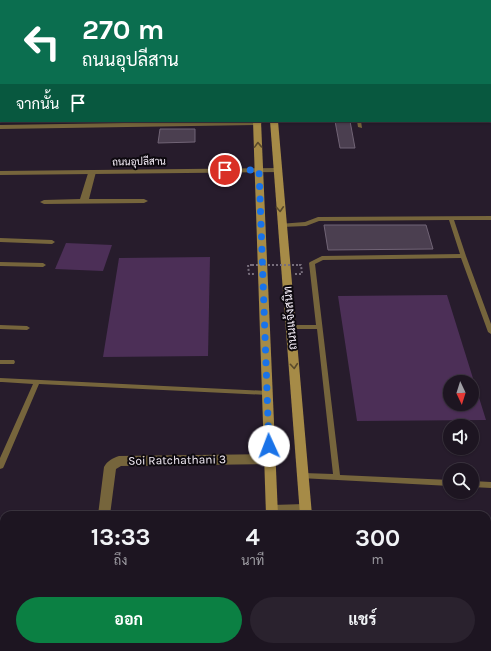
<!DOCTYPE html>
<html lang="th">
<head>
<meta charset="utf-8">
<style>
	:root { --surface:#1d1521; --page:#2a222e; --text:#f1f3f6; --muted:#a09fa5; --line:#3b343f; --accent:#0b8043 }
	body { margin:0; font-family:Karla,Sarabun,sans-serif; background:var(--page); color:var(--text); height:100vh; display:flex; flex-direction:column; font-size:15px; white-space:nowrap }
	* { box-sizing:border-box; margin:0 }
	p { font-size:13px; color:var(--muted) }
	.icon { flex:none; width:22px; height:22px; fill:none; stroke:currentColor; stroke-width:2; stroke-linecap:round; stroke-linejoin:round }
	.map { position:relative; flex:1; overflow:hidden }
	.details { position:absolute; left:0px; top:511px; width:491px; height:140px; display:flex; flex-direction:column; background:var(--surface); border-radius:12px 12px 0 0; box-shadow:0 1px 3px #0004,0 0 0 1px var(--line) }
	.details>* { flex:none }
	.top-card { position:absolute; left:0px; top:0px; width:491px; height:122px; box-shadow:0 1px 3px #0004,0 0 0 1px var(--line); background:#0b6e4f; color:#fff; overflow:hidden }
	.needle { width:26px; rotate:176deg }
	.fabs { position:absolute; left:443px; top:375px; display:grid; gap:8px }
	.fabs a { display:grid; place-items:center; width:36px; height:36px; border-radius:50%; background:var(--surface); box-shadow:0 1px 3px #0004,0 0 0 1px var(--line); font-size:20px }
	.pin { position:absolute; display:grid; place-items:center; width:34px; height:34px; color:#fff; margin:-17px; border:2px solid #fff; border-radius:50%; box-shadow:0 1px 4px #0007 }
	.me { position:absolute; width:44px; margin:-22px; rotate:358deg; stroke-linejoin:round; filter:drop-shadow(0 0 3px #0008) }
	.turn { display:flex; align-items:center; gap:14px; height:84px; padding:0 16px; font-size:18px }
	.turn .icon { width:52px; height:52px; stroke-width:2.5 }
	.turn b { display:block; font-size:28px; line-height:34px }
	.then { display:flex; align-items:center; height:38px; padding:0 16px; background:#0003; gap:8px; font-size:15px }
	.eta { display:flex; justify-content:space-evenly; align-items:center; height:68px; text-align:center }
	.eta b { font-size:24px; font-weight:700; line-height:28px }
	.button { display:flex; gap:8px; margin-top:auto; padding:8px 16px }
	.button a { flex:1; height:46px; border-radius:24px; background:var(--accent); color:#fff; font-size:16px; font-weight:700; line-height:46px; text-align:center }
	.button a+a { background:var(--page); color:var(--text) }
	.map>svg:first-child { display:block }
	.green { fill:#4c2f57; fill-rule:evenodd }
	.building { fill:#4b3f50; stroke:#716476 }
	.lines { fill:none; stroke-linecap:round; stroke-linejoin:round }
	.path { stroke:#776e7c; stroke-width:2; stroke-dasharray:2 2; stroke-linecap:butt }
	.service { fill:#76653c; fill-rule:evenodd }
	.minor { fill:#76653c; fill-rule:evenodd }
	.tertiary { fill:#76653c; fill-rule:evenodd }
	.secondary { fill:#a68b47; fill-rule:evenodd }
	.path-bridge { stroke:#776e7c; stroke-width:2; stroke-dasharray:2 2; stroke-linecap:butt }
	.oneway { stroke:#5a4a2b }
	.route { stroke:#1a73e8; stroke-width:7; stroke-dasharray:0 12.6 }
	.labels { text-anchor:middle; stroke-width:4; stroke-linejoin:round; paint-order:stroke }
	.far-street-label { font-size:10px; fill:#f7f0fa; stroke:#0d090f }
	.street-label { font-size:12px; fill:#f7f0fa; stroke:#0d090f }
</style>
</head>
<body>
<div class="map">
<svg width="491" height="651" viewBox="0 0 491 651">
	<rect width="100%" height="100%" fill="#271c2c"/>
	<!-- green -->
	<g class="green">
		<path d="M66 243 112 245 103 271 55 269Z"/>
		<path d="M210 257 208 356 103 357 119 258Z"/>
		<path d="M447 295 486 420 357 421 338 296ZM450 382H472V404H450Z"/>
	</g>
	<!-- building -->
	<g class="building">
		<path d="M335 121H350L355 148H340Z"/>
		<path d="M160 129H195V142L158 143Z"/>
		<path d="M324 225H426L433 249 328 250Z"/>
	</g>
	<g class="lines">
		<!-- path -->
		<g class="path">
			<path d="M252 265H248L249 274H254"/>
			<path d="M295 274H302L301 265H298"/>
		</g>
		<!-- service -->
		<g class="service">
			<path d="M357 121H361L362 128 358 127Z"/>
			<path d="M491 216V220H454L466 256 491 324V334L488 332 461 258 323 260 315 264 340 475 450 480V486L300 478 299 476 300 474 303 473 333 474 317 329H291L288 327 291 325H316L309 263 310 262 322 256 460 254 449 220 319 221 306 226 281 227 279 226 278 225 279 224 305 222 318 217Z"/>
			<path d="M0 238 52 240 55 242 52 244 0 242Z"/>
			<path d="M0 262 43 263 46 265 43 267 0 266Z"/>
			<path d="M0 325 27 326 30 328 27 330 0 329Z"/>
			<path d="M0 360H14L15 362 14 364H0Z"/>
			<path d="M0 378 268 391H270L271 393 270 395H268L39 384 4 466 3 468 0 469V458L33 384 2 382H0Z"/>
			<path d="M472 481 491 482V488L472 487Z"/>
		</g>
		<!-- minor -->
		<g class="minor">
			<path d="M76 0H82L75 1Z"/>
			<path d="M129 0H135L128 1Z"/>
			<path d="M409 0H415L416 1H410Z"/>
			<rect x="466" y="0" width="6" height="1"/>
			<rect x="490" y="38" width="1" height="4"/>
			<rect x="490" y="69" width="1" height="6"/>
			<path d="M248 121H259L262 123 258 125 0 129V125Z"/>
			<path d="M89 170H95L96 172 89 199H144L148 201 144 203 44 204 40 202 44 200 80 199Z"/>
			<path d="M270 454 274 456 276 459 274 462 270 464 121 466 116 469 110 515H98L104 467C107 461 113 458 119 456Z"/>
			<rect x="487" y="572" width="4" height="12"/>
			<path d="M79 647H93L92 651H78Z"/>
			<path d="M435 647H449L450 651H436Z"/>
		</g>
		<!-- tertiary -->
		<g class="tertiary">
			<rect x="0" y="47" width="1" height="4"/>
			<path d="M278 168 282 170 281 172 0 175V171Z"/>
			<path d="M305 504 309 505 311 509 309 513 305 514 271 515 268 514 266 510 268 506 272 505Z"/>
		</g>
		<!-- secondary -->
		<g class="secondary">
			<rect x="260" y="0" width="6" height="1"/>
			<path d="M253 121H261L278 515H266Z"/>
			<path d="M270 121H278L312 515H300Z"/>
			<rect x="271" y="647" width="14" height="4"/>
			<rect x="308" y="647" width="14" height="4"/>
		</g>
		<!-- path-bridge -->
		<path class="path-bridge" d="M252 265H298"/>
	</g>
	<!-- one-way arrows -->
	<defs><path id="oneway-chevron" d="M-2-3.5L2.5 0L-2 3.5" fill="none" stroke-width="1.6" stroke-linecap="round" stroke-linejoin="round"/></defs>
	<g class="oneway">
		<use href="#oneway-chevron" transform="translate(258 145) rotate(-92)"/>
		<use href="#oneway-chevron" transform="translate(280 209) rotate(87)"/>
		<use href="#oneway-chevron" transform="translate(294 366) rotate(85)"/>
	</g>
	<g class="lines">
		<!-- route -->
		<path class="route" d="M225 170H259L269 446"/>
	</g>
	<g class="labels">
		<!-- far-street labels -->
		<g class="far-street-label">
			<text transform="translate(139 161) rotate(-1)" y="4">ถนนอุปลีสาน</text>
		</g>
		<!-- street labels -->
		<g class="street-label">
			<text transform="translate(290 318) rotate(-95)" y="4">ถนนแจ้งสนิท</text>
			<text transform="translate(177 460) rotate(-1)" y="4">Soi Ratchathani 3</text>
		</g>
	</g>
</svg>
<div class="fabs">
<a><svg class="needle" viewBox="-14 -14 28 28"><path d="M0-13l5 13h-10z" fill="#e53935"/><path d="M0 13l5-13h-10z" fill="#a09fa5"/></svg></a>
<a><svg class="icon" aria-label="sound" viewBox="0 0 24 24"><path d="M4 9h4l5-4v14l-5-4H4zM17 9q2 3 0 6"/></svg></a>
<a><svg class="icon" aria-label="search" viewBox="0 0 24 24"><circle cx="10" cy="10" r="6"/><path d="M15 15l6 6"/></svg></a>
</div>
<div class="pin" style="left:225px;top:170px;background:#d93025"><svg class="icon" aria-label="arrive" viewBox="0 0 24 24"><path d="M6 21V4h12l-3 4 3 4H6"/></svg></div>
<svg class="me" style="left:269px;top:446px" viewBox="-20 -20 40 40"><circle r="19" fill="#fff"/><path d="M0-13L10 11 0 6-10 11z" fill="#1a73e8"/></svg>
<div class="top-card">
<div class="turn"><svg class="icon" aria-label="left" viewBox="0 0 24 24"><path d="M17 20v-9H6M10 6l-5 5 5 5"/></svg><div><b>270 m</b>ถนนอุปลีสาน</div></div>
<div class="then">จากนั้น<svg class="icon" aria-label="arrive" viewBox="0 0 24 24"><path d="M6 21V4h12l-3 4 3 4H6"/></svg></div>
</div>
<section class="details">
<div class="eta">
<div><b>13:33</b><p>ถึง</p></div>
<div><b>4</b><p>นาที</p></div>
<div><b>300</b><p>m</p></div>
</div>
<div class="button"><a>ออก</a><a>แชร์</a></div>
</section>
</div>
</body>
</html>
